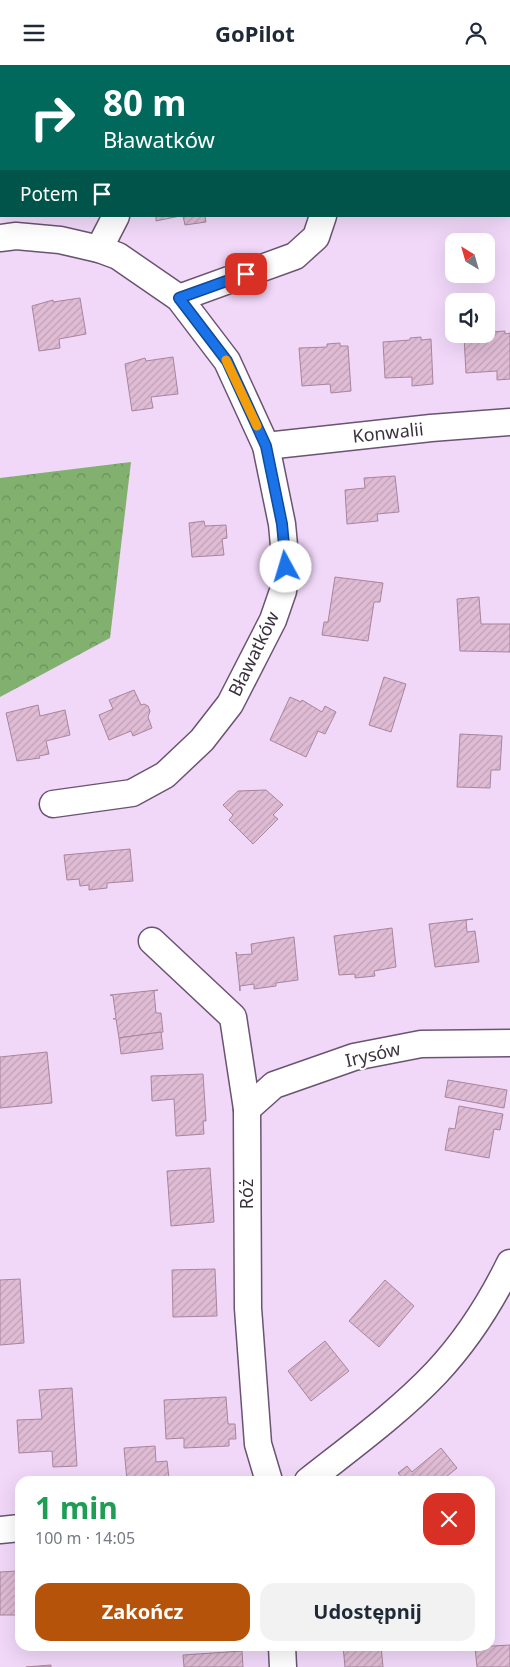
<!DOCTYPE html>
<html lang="pl">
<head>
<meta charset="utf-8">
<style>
	:root { --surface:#fff; --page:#f2f2f3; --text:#1f2937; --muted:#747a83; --accent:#b45309 }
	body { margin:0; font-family:"Noto Sans",sans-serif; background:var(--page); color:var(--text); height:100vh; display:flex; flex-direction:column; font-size:19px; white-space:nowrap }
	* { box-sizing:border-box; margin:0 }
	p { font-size:16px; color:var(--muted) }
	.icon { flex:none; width:28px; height:28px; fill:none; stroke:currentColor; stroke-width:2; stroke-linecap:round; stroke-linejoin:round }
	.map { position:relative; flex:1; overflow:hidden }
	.panel { position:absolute; left:15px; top:1411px; width:480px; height:175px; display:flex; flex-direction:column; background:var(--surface); border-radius:15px; box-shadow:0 5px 20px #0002 }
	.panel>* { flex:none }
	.banner { position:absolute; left:0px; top:0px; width:510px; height:152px; box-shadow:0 5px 20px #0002; background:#00695c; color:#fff; overflow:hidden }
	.needle { width:32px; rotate:323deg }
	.controls { position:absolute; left:445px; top:168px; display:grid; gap:10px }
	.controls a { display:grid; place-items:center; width:50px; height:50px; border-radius:10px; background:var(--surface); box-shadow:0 5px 20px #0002; font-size:25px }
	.pin { position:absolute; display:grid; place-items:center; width:42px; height:42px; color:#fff; margin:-21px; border-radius:10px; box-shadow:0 2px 8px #0006 }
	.me { position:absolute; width:55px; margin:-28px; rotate:354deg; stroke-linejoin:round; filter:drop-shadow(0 0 4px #0008) }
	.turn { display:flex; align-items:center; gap:18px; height:105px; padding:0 20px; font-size:22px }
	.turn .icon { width:65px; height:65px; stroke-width:2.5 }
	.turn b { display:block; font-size:35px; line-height:42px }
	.then { display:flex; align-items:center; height:48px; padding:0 20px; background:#0003; gap:10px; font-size:19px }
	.round { display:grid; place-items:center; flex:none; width:52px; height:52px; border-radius:15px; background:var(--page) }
	.overview { display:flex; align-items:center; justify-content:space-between; height:85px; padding:0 20px }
	h1 { font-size:30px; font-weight:700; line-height:38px; color:#1e9e55 }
	.action { display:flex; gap:10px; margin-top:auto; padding:10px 20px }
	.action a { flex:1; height:58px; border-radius:15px; background:var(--accent); color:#fff; font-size:20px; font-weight:700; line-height:58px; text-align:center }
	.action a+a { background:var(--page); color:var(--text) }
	header { display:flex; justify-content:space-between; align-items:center; height:65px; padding:0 20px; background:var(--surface); font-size:22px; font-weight:700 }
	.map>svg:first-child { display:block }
	.forest { fill:url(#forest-crowns) }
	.building { fill:url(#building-hatch); stroke:#a7859d }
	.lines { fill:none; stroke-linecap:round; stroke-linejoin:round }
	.street-casing { stroke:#6a5471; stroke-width:29 }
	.street { stroke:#fff; stroke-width:26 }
	.route-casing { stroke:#114b97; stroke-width:12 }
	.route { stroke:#1a73e8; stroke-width:9 }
	.slow { stroke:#f59e0b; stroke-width:9 }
	.labels { text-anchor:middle; stroke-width:4.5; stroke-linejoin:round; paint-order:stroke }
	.street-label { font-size:18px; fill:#3b313e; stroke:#fff }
</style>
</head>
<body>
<header><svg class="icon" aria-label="menu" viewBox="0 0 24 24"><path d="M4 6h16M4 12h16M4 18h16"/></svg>GoPilot<svg class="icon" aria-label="person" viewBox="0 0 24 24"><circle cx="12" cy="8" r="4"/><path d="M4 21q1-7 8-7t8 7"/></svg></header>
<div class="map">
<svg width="510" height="1602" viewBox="0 0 510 1602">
	<defs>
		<pattern id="forest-crowns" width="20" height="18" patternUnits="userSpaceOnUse" patternTransform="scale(1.25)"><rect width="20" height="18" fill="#81b06f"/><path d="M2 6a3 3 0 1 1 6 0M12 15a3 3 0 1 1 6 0" fill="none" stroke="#6b905d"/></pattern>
		<pattern id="building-hatch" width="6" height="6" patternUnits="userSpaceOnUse" patternTransform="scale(1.25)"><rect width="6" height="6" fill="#dfbbd4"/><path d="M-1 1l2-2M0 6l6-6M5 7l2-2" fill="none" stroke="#c0a1b7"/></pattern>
	</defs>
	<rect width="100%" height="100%" fill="#f1d8f9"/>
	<!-- forest -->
	<path class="forest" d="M131 397 110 573 0 632V413Z"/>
	<!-- building -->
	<g class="building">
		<path d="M156 151H180L156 156Z"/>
		<path d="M183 151H205L206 157 185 160Z"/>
		<path d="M80 233 86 269 59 274 60 283 39 286 32 241 53 235V237Z"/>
		<path d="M505 266V269L510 268V314L497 315V306L466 308 464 272 493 269 492 267Z"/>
		<path d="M421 272V275L431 274 433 319 412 321V312L385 313 383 277 410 275V273Z"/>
		<path d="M340 278V281H348L351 326 331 328 330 319 302 321 299 283 327 282V279Z"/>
		<path d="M173 292 178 329 151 332 153 343 132 346 125 299 145 293 146 296Z"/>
		<path d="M395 411 399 447 377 449 378 456 347 459 345 425 365 423 364 413Z"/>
		<path d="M204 456 205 461 226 460 227 473 222 474 224 490 192 492 189 458Z"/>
		<path d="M335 512 383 518 380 537H374L368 576 322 570 324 557H328Z"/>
		<path d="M479 532 481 559H510V587L460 586 457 534Z"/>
		<path d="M384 612 406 619 391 667 369 660Z"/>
		<path d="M134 625 141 640 144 639 148 641 150 646 148 652 152 663 133 671 131 666 109 675 99 650 113 644 109 635Z"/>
		<path d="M290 632 301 637 302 635 322 647 325 641 336 647 325 669 318 666 306 692 270 675Z"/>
		<path d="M38 640 40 651 65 645 70 670 46 676 49 689 39 691 40 693 17 696 6 648Z"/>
		<path d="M460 669 502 671 500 705H491L490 723 457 722Z"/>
		<path d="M266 725 283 740 273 750 278 754 253 779 229 755 233 750 223 740 238 726Z"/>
		<path d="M130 784 133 816 107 818V823L89 825V820L80 821 79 814 67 815 64 790Z"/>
		<path d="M473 854 466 855 467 867 475 866 479 897 435 902 429 859Z"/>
		<path d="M392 863 396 902 374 906 375 911 355 913V909L339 910 334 871Z"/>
		<path d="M294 872 298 915 276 918V921L254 924V919L240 921V926L236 887 237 890 252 889 251 879Z"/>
		<path d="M158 925 154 926 156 948H161L163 967 119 973 116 954H113L116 953 113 931 110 930Z"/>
		<path d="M161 967 163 984 121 989 119 973Z"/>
		<path d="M47 987 52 1038 0 1043V992Z"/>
		<path d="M203 1009 206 1056H203L204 1069 176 1071 174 1034 152 1036 151 1011Z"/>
		<path d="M448 1015 507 1025 504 1043 445 1032Z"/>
		<path d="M459 1041 503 1049 500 1065 494 1064 489 1093 445 1085 449 1063 455 1064Z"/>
		<path d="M210 1103 214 1157 171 1161 167 1106Z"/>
		<path d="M215 1204 217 1251 173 1252 172 1205Z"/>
		<path d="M20 1214 24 1278 0 1280V1215Z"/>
		<path d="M385 1215 414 1241 379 1282 349 1256Z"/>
		<path d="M325 1276 349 1306 311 1336 288 1306Z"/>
		<path d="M72 1323 77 1401 53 1402 52 1386 19 1388 17 1355 42 1354 39 1325Z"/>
		<path d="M226 1332 228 1359H235L236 1374H229V1381L184 1383V1373L166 1374 164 1335Z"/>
		<path d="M155 1381 156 1397 167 1396 169 1413 127 1416 124 1383Z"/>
		<path d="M441 1383 457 1403 441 1416H400L403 1414 398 1408 407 1401 412 1407Z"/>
		<path d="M18 1506 19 1550H0V1507Z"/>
		<path d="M510 1580V1602H477L475 1582Z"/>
		<path d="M343 1581H381L383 1602H345Z"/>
		<path d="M242 1586 243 1602H184L183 1590Z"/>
		<path d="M51 1600V1602H26Z"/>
	</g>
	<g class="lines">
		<!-- street casing -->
		<g class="street-casing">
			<g id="street">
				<path d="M94 0V1"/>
				<path d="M313 0V1"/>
				<path d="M0 173 16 171 60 175 99 184 118 191 179 233 227 296 266 381 282 459 286 502 283 526 273 555 230 639 202 675 165 710 132 728 53 739"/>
				<path d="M99 184 116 151"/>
				<path d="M179 233 295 191 316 172 323 151"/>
				<path d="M266 381 431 363 510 357"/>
				<path d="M152 876 233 952 247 1044 248 1243 258 1379 269 1416"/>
				<path d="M247 1044 274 1020 354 992 421 979 510 978"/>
				<path d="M308 1416C351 1382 398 1348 436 1308 466 1276 491 1237 510 1198"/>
				<path d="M0 1465 20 1463"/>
				<path d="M282 1581 283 1602"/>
			</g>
		</g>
		<!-- street -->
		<use href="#street" class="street"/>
	</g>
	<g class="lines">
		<!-- route casing -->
		<g class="route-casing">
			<path id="route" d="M246 209 179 233 227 296 266 381 282 459 286 502"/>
		</g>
		<!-- route -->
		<use href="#route" class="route"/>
		<!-- slow -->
		<path class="slow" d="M226 295 257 361"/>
	</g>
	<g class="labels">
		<!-- street labels -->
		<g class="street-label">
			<text transform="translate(388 368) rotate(-6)" y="6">Konwalii</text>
			<text transform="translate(254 589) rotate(-64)" y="6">Bławatków</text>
			<text transform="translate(373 990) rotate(-13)" y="6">Irysów</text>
			<text transform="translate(247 1129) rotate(-90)" y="6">Róż</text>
		</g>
	</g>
</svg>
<div class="controls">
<a><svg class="needle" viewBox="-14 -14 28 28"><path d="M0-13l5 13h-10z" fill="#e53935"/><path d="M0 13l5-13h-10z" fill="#747a83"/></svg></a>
<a><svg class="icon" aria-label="sound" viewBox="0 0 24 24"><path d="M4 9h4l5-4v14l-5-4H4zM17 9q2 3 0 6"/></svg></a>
</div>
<div class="pin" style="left:246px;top:209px;background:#d93025"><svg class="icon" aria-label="arrive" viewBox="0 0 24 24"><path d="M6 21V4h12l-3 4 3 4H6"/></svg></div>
<svg class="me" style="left:286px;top:502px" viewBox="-20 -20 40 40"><circle r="19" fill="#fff"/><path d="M0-13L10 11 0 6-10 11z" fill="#1a73e8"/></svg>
<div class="banner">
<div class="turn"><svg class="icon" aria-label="right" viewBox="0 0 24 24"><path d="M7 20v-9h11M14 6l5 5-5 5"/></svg><div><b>80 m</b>Bławatków</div></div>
<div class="then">Potem<svg class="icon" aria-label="arrive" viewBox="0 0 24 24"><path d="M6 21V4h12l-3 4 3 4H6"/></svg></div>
</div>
<section class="panel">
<div class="overview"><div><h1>1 min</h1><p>100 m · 14:05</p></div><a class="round" style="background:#d93025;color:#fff"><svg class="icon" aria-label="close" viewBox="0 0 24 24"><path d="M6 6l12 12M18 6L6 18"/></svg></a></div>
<div class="action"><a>Zakończ</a><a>Udostępnij</a></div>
</section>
</div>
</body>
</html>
